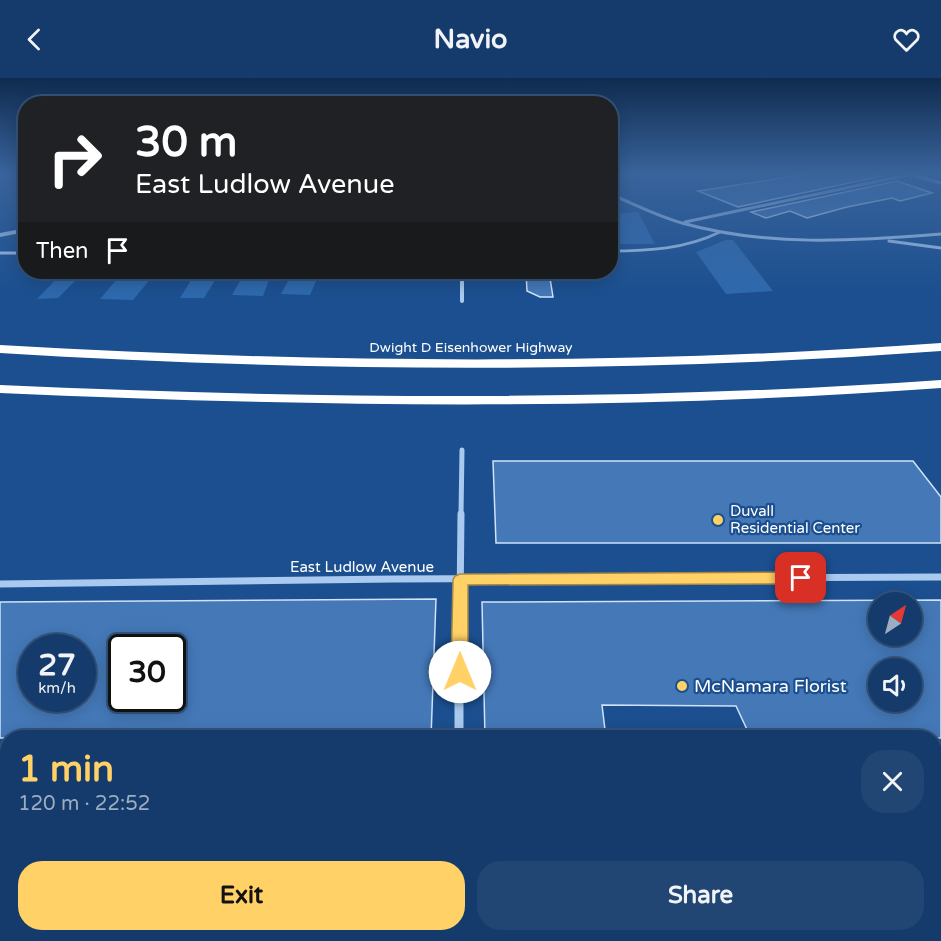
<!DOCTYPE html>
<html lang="en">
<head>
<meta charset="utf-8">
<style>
	:root { --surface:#143b6b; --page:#214673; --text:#f1f3f6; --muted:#9dadc1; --line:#33557e; --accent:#ffd166 }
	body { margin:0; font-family:"Varela Round",sans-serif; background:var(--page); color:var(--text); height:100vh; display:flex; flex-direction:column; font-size:22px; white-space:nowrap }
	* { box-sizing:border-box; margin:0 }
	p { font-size:20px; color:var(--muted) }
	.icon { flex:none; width:33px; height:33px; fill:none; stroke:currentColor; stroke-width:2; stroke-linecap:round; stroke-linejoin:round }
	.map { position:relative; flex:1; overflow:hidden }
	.drawer { position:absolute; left:0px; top:652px; width:942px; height:212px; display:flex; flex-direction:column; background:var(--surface); border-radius:24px 24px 0 0; box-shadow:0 3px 15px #0003,0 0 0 2px var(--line) }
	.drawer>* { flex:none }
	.hud { position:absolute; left:18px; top:18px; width:600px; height:183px; border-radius:24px; box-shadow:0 3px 15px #0003,0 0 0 2px var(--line); background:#202124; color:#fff; overflow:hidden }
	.needle { width:39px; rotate:36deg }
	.controls { position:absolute; left:868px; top:514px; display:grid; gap:12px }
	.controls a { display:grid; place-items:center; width:54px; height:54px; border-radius:50%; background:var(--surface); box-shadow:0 3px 15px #0003,0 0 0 2px var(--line); font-size:30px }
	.speed { position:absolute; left:18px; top:556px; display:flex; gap:12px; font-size:30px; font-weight:700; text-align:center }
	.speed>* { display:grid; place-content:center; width:78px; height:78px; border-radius:50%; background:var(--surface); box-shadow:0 3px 15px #0003,0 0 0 2px var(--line); line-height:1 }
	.speed small { font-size:15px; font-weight:400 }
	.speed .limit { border:3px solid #111; border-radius:9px; background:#fff; color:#111 }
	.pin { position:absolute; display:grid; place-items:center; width:51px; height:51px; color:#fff; margin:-26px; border-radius:12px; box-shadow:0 3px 9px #0006 }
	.me { position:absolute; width:66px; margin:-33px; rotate:0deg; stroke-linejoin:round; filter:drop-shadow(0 0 4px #0008) }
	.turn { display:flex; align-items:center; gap:21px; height:126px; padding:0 18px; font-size:27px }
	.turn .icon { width:78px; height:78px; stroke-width:2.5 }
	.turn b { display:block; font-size:42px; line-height:51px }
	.then { display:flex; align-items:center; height:57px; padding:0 18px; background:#0003; gap:12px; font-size:22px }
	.round { display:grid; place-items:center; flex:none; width:63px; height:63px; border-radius:24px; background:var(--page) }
	.summary { display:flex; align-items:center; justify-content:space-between; height:102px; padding:0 18px }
	h1 { font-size:36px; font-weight:700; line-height:45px; color:var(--accent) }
	.button { display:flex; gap:12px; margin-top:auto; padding:12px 18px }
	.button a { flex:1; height:69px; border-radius:24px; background:var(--accent); color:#111; font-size:24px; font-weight:700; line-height:69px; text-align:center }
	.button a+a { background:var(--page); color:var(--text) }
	header { display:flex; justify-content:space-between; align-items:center; height:78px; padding:0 18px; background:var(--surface); font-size:27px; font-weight:700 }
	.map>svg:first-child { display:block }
	.green { fill:#2e69ad }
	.building { fill:#4478b7; stroke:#cfe3fa; stroke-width:1.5; fill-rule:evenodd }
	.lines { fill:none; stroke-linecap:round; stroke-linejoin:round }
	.minor-far4 { stroke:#a9c9ee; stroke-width:3 }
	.minor-far3 { stroke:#a9c9ee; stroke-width:4 }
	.minor-far2 { stroke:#a9c9ee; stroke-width:5 }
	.minor-far1 { stroke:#a9c9ee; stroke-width:7 }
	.minor { stroke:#a9c9ee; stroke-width:9 }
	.tertiary { fill:#a9c9ee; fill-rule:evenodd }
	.motorway { fill:#fff; fill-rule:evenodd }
	.rail-casing { stroke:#fff; stroke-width:9 }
	.rail { stroke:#1b4f8f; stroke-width:7; stroke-dasharray:20; stroke-linecap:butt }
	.route { fill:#ffd166; stroke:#a68842; stroke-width:1.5 }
	.poi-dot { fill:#ffd166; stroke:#1b4f8f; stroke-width:2 }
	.labels { text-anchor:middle; stroke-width:4.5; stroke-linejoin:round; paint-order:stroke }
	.far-street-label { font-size:14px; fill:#fff; stroke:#1b4f8f }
	.poi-label { font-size:15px; fill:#fff; stroke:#1b4f8f; text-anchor:start }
	.street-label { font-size:15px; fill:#fff; stroke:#1b4f8f }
	.near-poi-label { font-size:18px; fill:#fff; stroke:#1b4f8f; text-anchor:start }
</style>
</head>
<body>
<header><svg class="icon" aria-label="back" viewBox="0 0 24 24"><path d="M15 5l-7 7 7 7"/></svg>Navio<svg class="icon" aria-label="heart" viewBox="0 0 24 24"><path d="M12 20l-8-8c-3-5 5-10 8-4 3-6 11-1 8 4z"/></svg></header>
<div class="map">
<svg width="941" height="863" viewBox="0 0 941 863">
	<rect width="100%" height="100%" fill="#1b4f8f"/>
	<!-- green -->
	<g class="green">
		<path d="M638 134 655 166H611V136Z"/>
		<path d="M726 162H733L773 213 726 216 696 174Z"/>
		<path d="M63 194H84L58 220 37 221Z"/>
		<path d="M123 194H156L133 222 100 221Z"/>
		<path d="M196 194H220L204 220H180Z"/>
		<path d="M245 194H272L263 218 232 217Z"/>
		<path d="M293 194H320L310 217 281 216Z"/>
	</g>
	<!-- building -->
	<g class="building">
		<path d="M814 95H871L882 98 738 129 698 113Z"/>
		<path d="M897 103 932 115 900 123 892 120 847 129 807 140 790 133 766 140 751 134Z"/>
		<path d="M526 194H549L553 219H540L527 213Z"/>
		<path d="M493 383H913L941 419V465H496Z"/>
		<path d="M436 521 431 660H0V524ZM32 570H82V621H32ZM122 570H172V621H122Z"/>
		<path d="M941 522V660H751L736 628 602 627 606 660H485L482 524ZM879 525H912V558H879ZM879 591H912V624H879Z"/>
	</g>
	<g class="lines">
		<!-- minor-far4 -->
		<g class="minor-far4">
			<path d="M0 96 4 95"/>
			<path d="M914 97 941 105"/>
			<path d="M610 116C634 126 657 138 682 145 767 169 854 163 941 156"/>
			<path d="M685 144 917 95"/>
			<path d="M889 163 941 170"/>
			<path d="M610 173C649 173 685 171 720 154"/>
			<path d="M0 175H26"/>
		</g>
		<!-- minor-far3 -->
		<path class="minor-far3" d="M462 194V223"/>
		<!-- minor-far2 -->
		<path class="minor-far2" d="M461 437 462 372"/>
		<!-- minor-far1 -->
		<g class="minor-far1">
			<path d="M0 506 393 501 941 499"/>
			<path d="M459 623 461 436"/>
		</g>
		<!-- minor -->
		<g class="minor">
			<path d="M459 660V622"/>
			<path d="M826 856 828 863"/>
			<path d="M152 863 154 856"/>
		</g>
		<!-- tertiary -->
		<g class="tertiary">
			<path d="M26 150V154L0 159V155Z"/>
			<rect x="0" y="823" width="8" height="18"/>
			<rect x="934" y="831" width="7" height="18"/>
		</g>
		<!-- motorway -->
		<g class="motorway">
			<path d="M941 265V273C628 296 313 294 0 275V267C313 285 628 288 941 265Z"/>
			<path d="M941 302V310C628 333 314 329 0 315V307C314 321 628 324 941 302Z"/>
		</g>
		<!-- rail casing -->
		<g class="rail-casing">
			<g id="rail">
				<path d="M0 740H8"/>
				<path d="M934 746H941"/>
				<path d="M0 762H8"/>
				<path d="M934 766H941"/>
			</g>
		</g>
		<!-- rail -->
		<use href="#rail" class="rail"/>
	</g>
	<!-- sky -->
	<linearGradient id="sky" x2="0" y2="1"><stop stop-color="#0f2b4f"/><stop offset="0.44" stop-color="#39639b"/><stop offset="1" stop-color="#39639b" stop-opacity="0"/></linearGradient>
	<rect width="941" height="216" fill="url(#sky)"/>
	<!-- route -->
	<path class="route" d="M801 494 806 496 808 500 806 504 801 506 468 507V594L466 599 460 601 454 599 451 594 453 502 455 498 460 496Z"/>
	<!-- markers -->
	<g class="poi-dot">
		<circle cx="718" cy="442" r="6"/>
		<circle cx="682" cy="608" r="6"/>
	</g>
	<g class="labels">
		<!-- far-street labels -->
		<g class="far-street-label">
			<text x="471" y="274">Dwight D Eisenhower Highway</text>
		</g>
		<!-- poi labels -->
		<g class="poi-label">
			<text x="730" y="438">Duvall<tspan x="730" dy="17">Residential Center</tspan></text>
		</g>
		<!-- street labels -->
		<g class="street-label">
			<text x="362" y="494">East Ludlow Avenue</text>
		</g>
		<!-- near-poi labels -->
		<g class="near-poi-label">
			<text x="694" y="614">McNamara Florist</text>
		</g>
	</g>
</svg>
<div class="controls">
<a><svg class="needle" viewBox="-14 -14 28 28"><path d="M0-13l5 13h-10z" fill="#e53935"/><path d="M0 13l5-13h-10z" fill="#9dadc1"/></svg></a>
<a><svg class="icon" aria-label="sound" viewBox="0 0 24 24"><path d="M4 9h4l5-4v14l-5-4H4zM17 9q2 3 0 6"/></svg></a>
</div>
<div class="speed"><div>27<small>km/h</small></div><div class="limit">30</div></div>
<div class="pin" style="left:801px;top:500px;background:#d93025"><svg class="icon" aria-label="arrive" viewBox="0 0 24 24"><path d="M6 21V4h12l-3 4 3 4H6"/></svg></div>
<svg class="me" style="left:460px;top:594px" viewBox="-20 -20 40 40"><circle r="19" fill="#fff"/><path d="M0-13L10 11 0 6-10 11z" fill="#ffd166"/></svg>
<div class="hud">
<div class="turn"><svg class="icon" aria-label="right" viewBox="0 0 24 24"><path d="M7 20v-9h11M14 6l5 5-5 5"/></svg><div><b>30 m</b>East Ludlow Avenue</div></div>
<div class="then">Then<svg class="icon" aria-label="arrive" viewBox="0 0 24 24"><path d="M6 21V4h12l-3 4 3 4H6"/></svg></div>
</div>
<section class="drawer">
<div class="summary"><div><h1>1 min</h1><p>120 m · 22:52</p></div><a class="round"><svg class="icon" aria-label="close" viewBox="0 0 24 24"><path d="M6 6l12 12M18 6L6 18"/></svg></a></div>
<div class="button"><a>Exit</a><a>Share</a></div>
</section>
</div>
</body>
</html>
